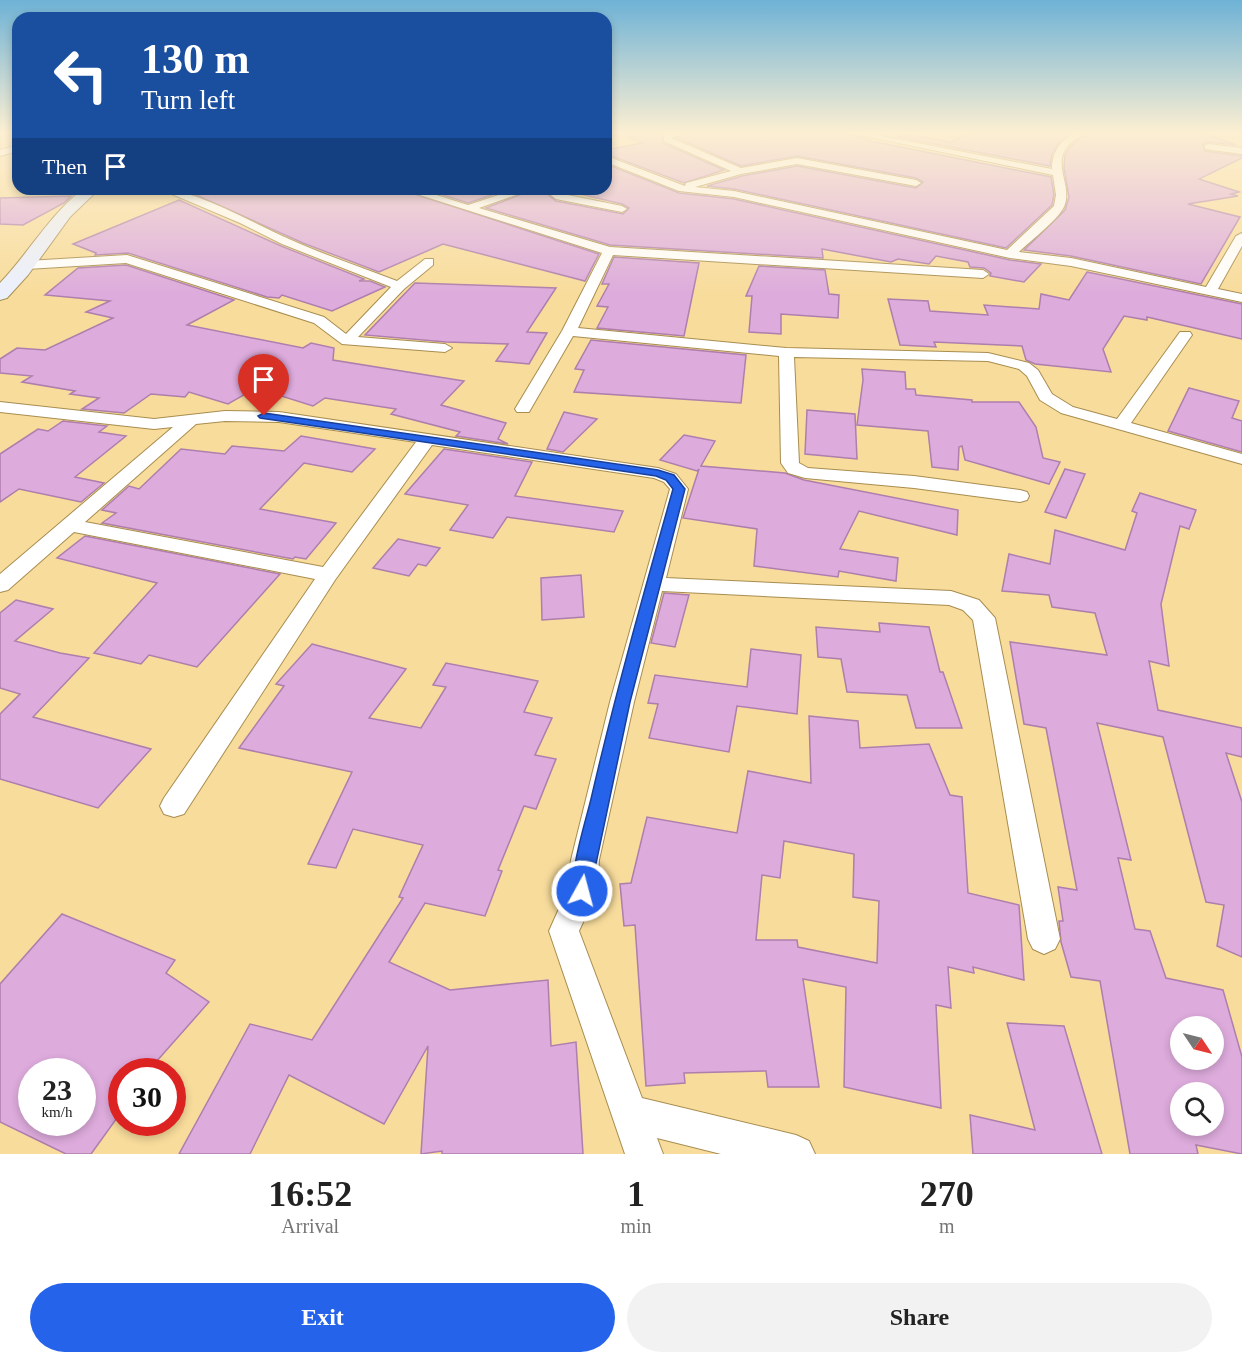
<!DOCTYPE html>
<html lang="en">
<head>
<meta charset="utf-8">
<style>
	:root { --surface:#fff; --page:#f2f2f2; --text:#222; --muted:#767676; --accent:#2563eb }
	body { margin:0; font-family:"Times New Roman",serif; background:var(--page); color:var(--text); height:100vh; display:flex; flex-direction:column; font-size:22px; white-space:nowrap }
	* { box-sizing:border-box; margin:0 }
	p { font-size:20px; color:var(--muted) }
	.icon { flex:none; width:33px; height:33px; fill:none; stroke:currentColor; stroke-width:2; stroke-linecap:round; stroke-linejoin:round }
	.map { position:relative; height:1154px; overflow:hidden }
	.details { display:flex; flex-direction:column; background:var(--surface); flex:1 }
	.details>* { flex:none }
	.guide { position:absolute; left:12px; top:12px; width:600px; height:183px; border-radius:18px; box-shadow:0 3px 9px #0003; background:#1a4fa0; color:#fff; overflow:hidden }
	.needle { width:39px; rotate:125deg }
	.buttons { position:absolute; left:1170px; top:1016px; display:grid; gap:12px }
	.buttons a { display:grid; place-items:center; width:54px; height:54px; border-radius:50%; background:var(--surface); box-shadow:0 3px 9px #0003; font-size:30px }
	.speed { position:absolute; left:18px; top:1058px; display:flex; gap:12px; font-size:30px; font-weight:700; text-align:center }
	.speed>* { display:grid; place-content:center; width:78px; height:78px; border-radius:50%; background:var(--surface); box-shadow:0 3px 9px #0003; line-height:1 }
	.speed small { font-size:15px; font-weight:400 }
	.speed .limit { border:9px solid #d22; background:#fff; color:#111 }
	.pin { position:absolute; display:grid; place-items:center; width:51px; height:51px; color:#fff; margin:-62px -26px; border-radius:50% 50% 50% 0; rotate:-45deg; box-shadow:0 0 6px #0007 }
	.pin .icon { rotate:45deg }
	.me { position:absolute; width:66px; margin:-33px; rotate:7deg; stroke-linejoin:round; filter:drop-shadow(0 0 4px #0008) }
	.turn { display:flex; align-items:center; gap:21px; height:126px; padding:0 30px; font-size:27px }
	.turn .icon { width:78px; height:78px; stroke-width:2.5 }
	.turn b { display:block; font-size:42px; line-height:51px }
	.then { display:flex; align-items:center; height:57px; padding:0 30px; background:#0003; gap:12px; font-size:22px }
	.eta { display:flex; justify-content:space-evenly; align-items:center; height:102px; text-align:center }
	.eta b { font-size:36px; font-weight:600; line-height:42px }
	.cta { display:flex; gap:12px; margin-top:auto; padding:12px 30px }
	.cta a { flex:1; height:69px; border-radius:36px; background:var(--accent); color:#fff; font-size:24px; font-weight:600; line-height:69px; text-align:center }
	.cta a+a { background:var(--page); color:var(--text) }
	.map>svg:first-child { display:block }
	.building { fill:#ddabdc; stroke:#ae7ead; stroke-width:1.5; fill-rule:evenodd }
	.lines { fill:none; stroke-linecap:round; stroke-linejoin:round }
	.minor-casing { stroke:#a88d4f; stroke-width:2 }
	.secondary-casing { stroke:#a88d4f; stroke-width:2 }
	.minor { fill:#fff; fill-rule:evenodd }
	.secondary { fill:#ebf0fd; fill-rule:evenodd }
	.route { fill:#2563eb; stroke:#184099; stroke-width:1.5 }
</style>
</head>
<body>
<div class="map">
<svg width="1242" height="1154" viewBox="0 0 1242 1154">
	<rect width="100%" height="100%" fill="#f8dc9c"/>
	<!-- building -->
	<g class="building">
		<path d="M620 133H662L663 143 724 170 684 183 606 154V150L642 143Z"/>
		<path d="M685 133H848L871 141 1051 177 1054 195 1052 205 1006 248 734 189 707 186 742 176 797 166 916 188 923 182 916 178 797 156 741 166 677 138Z"/>
		<path d="M969 133H1073L1059 143 1052 154 1050 166 898 137 903 134 951 142Z"/>
		<path d="M1086 133H1204L1236 145 1208 142 1203 144 1205 151 1242 156V158L1199 179 1239 192 1231 194 1238 196 1188 204 1240 217 1201 284 1071 256 1024 250 1065 210 1069 197 1064 168 1065 155 1070 147Z"/>
		<path d="M606 164 679 193 734 199 1010 260 1041 264 1024 282 990 276 991 273 984 268 970 267 968 262 936 256 929 264 898 259 891 262 822 249 823 258 610 245 486 208 535 189H541L556 201 623 214 629 208 622 204 559 189H606Z"/>
		<path d="M209 189H399L599 254 585 281 443 244 379 272 303 243 194 194Z"/>
		<path d="M425 189H510L468 203Z"/>
		<path d="M71 196 64 203 23 225 0 224V198Z"/>
		<path d="M179 200 281 246 364 279 359 281H370L385 287 332 311 282 295 279 298 267 297 128 253 95 255 96 253 73 244Z"/>
		<path d="M614 257 699 263 684 336 597 328 608 307 597 306 609 284H602Z"/>
		<path d="M126 265 234 300 187 325 303 348 311 343 334 348 333 360 464 381 441 405 506 423 498 439 508 444 456 436 460 432 391 414 396 409 325 398 313 406 256 388 228 404 189 392 185 397 151 394 124 413 82 409 99 398 70 394 75 391 22 382 32 376 0 373V359L17 348 45 350 113 318 86 312 110 301 45 295 78 268Z"/>
		<path d="M759 266 825 270 829 294 839 295 838 318 781 314V334L749 332 752 296H746Z"/>
		<path d="M1087 272 1242 304V339L1147 317V320L1124 316 1103 349 1111 372 1035 364 1026 360 1022 346 934 342 936 347 900 345 888 299 928 301 930 311 988 315 984 305 1039 309 1041 294 1069 300Z"/>
		<path d="M415 283 556 288 527 332 547 333 529 364 496 361 508 344 446 342 365 335Z"/>
		<path d="M591 340 746 355 741 403 574 392 584 370 575 369Z"/>
		<path d="M862 369 905 372 906 389H915L916 395 972 400V402H1019L1036 427 1043 458 1060 462 1049 484 965 460 962 446 959 447 958 470 932 467 928 431 857 425 863 380Z"/>
		<path d="M1189 388 1239 401 1232 418 1242 421V452L1168 431Z"/>
		<path d="M807 410 855 414 857 459 805 454Z"/>
		<path d="M564 412 597 419 563 452 547 449Z"/>
		<path d="M63 421 107 426 99 432 126 436 75 477 104 483 81 502 19 489 0 502V454L38 429 48 431Z"/>
		<path d="M684 435 715 441 701 466 785 473 804 480 958 510 957 535 859 511 840 549 898 558 896 581 839 571 838 577 754 566 757 529 683 518 699 469 697 471 660 460Z"/>
		<path d="M301 436 375 449 352 472 304 463 260 509 336 523 306 559 295 557 293 559 102 523 116 513 102 510 129 486 139 489 181 449 225 454 232 446 284 451Z"/>
		<path d="M444 449 532 462 515 496 623 511 614 532 507 517 493 538 450 530 468 505 405 494Z"/>
		<path d="M1065 469 1085 474 1066 518 1045 512Z"/>
		<path d="M1140 493 1196 510 1189 529 1180 526 1161 604 1169 666 1149 661 1158 710 1242 728V757L1226 753 1242 802V957L1217 946 1224 905 1206 902 1163 737 1097 723 1131 860 1118 858 1135 929 1150 931 1166 978 1223 990 1242 1057V1154L1196 1145 1198 1154H1130L1100 981 1071 977 1061 942 1059 921H1063L1058 887 1077 890 1046 728 1024 724 1010 642 1107 655 1095 613 1052 607 1049 595 1002 591 1009 554 1050 564 1055 530 1125 550 1137 513 1132 511ZM1180 1026H1214V1059H1180ZM1180 1092H1214V1125H1180Z"/>
		<path d="M85 536 280 574 197 667 149 655 141 664 94 653 157 583 57 558Z"/>
		<path d="M398 539 440 548 426 566 418 564 409 576 373 568Z"/>
		<path d="M581 575 584 617 542 620 541 578Z"/>
		<path d="M664 593 689 595 675 647 651 643Z"/>
		<path d="M16 600 53 609 15 641 60 653 89 658 33 717 151 749 98 808 0 779V714L20 694 0 688V613Z"/>
		<path d="M879 623 929 627 940 672H943L962 728H916L907 695 847 692 841 659 818 657 816 627 880 632Z"/>
		<path d="M312 644 406 669 369 718 421 728 446 687 433 685 446 663 538 681 524 712 552 718 535 755 556 759 536 809 524 806 498 870 502 871 485 916 425 903 389 962 450 990 548 980 551 1046 576 1042 583 1154H442V1151L421 1154 428 1046 384 1124 289 1075 250 1154H179L250 1024 312 1040 403 898 399 897 423 845 353 829 336 868 308 864 352 772 239 748 284 686 276 684Z"/>
		<path d="M751 649 801 655 797 714 737 706 729 752 649 738 658 704 648 703 655 675 747 687Z"/>
		<path d="M809 716 858 721 860 748 929 744 950 795 962 797 968 893 1019 905 1024 980 973 967 974 973 948 967 951 1008 936 1005 941 1108 844 1087 846 987 803 979 819 1087H768L766 1071 684 1073 685 1083 646 1086 635 925 624 926 620 884 631 883 647 817 737 833 748 771 811 783ZM784 841 854 854 853 897 879 901 877 963 798 947 797 940H756L762 875 780 878Z"/>
		<path d="M62 914 175 960 166 973 209 1002 148 1071H122V1111L91 1154H66L0 1122V984ZM32 1071H82V1122H32Z"/>
		<path d="M1007 1023 1064 1026 1102 1154H973L970 1115 1035 1130Z"/>
	</g>
	<g class="lines">
		<!-- minor casing -->
		<g class="minor-casing">
			<g id="minor">
				<path d="M670 133H683L671 138 741 168 797 158 916 180 921 183 916 186 797 164 741 174 695 187 734 191 1007 250 1054 206 1056 195 1053 175 850 133H866L1052 169C1052 150 1064 133 1084 133 1079 138 1071 141 1066 148 1054 166 1071 185 1065 204 1062 217 1030 241 1019 252L1071 258 1206 287 1236 236 1242 233V246L1218 289 1242 294V302L1071 266 1010 258 734 197 679 191 606 162V156L685 186 686 183 731 171 664 141V134Z"/>
				<path d="M1208 144 1242 148V154L1205 149V145Z"/>
				<path d="M18 145V151L0 156V150Z"/>
				<path d="M160 189C195 189 255 224 289 239 324 255 361 267 397 281L425 259H433V265L404 289 358 337 445 344 452 348 445 352 342 344 314 323 126 263 27 269 21 265 27 261 127 255 324 317 346 334 391 287 282 244 240 223Z"/>
				<path d="M401 189H417L468 205 517 189H533L479 208 610 247 983 270 989 274 983 278 613 255 578 328 786 348 988 353 1029 363 1038 370 1052 394 1073 407 1117 419 1180 332H1190L1192 335 1131 423 1242 454V464L1061 413 1040 400 1027 376 1019 369 988 361 794 357 799 463 808 468 914 476 1020 490 1027 492 1029 496 1027 500 1020 502 914 488 805 478 788 473 781 463 779 356 573 336 529 412H517L515 409 562 331 602 253Z"/>
				<path d="M543 189H555L563 194 622 206 627 209 622 212 556 199Z"/>
				<path d="M0 402 154 419 225 411 279 412 658 468 676 474 688 489 666 578 951 591 979 600 995 618 1060 939 1055 949 1044 954 1033 949 1028 939 973 620 963 610 949 605 662 591 634 702 599 860 597 891 579 931 642 1098 796 1135 809 1141 815 1154H721L657 1138 663 1154H625L549 931 567 891 571 860 610 702 670 489 664 482 654 478 432 445 335 580 184 814 174 817 164 814 160 806 164 798 315 579 74 532 8 590 0 592V574L173 427 154 429 0 412ZM225 421 279 422 416 442 323 567 85 522 196 424Z"/>
			</g>
		</g>
		<!-- secondary casing -->
		<g class="secondary-casing">
			<path id="secondary" d="M83 189H99L70 217 28 275 7 298 0 300V283C29 253 49 215 83 189Z"/>
		</g>
		<!-- minor -->
		<use href="#minor" class="minor"/>
		<!-- secondary -->
		<use href="#secondary" class="secondary"/>
	</g>
	<!-- sky -->
	<linearGradient id="sky" x2="0" y2="1"><stop stop-color="#6eb2d6"/><stop offset="0.45" stop-color="#fcefd2"/><stop offset="1" stop-color="#fcefd2" stop-opacity="0"/></linearGradient>
	<rect width="1242" height="294" fill="url(#sky)"/>
	<!-- route -->
	<path class="route" d="M264 413 658 470 674 475 685 489 630 702 589 897 582 899 575 897C567 879 586 820 591 799 615 695 644 592 673 489L666 480 656 476 260 418 258 416Z"/>
</svg>
<div class="buttons">
<a><svg class="needle" viewBox="-14 -14 28 28"><path d="M0-13l5 13h-10z" fill="#e53935"/><path d="M0 13l5-13h-10z" fill="#767676"/></svg></a>
<a><svg class="icon" aria-label="search" viewBox="0 0 24 24"><circle cx="10" cy="10" r="6"/><path d="M15 15l6 6"/></svg></a>
</div>
<div class="speed"><div>23<small>km/h</small></div><div class="limit">30</div></div>
<div class="pin" style="left:264px;top:416px;background:#d93025"><svg class="icon" aria-label="arrive" viewBox="0 0 24 24"><path d="M6 21V4h12l-3 4 3 4H6"/></svg></div>
<svg class="me" style="left:582px;top:891px" viewBox="-20 -20 40 40"><circle r="17" fill="#2563eb" stroke="#fff" stroke-width="3"/><path d="M0-11L8 9 0 5-8 9z" fill="#fff"/></svg>
<div class="guide">
<div class="turn"><svg class="icon" aria-label="left" viewBox="0 0 24 24"><path d="M17 20v-9H6M10 6l-5 5 5 5"/></svg><div><b>130 m</b>Turn left</div></div>
<div class="then">Then<svg class="icon" aria-label="arrive" viewBox="0 0 24 24"><path d="M6 21V4h12l-3 4 3 4H6"/></svg></div>
</div>
</div>
<section class="details">
<div class="eta">
<div><b>16:52</b><p>Arrival</p></div>
<div><b>1</b><p>min</p></div>
<div><b>270</b><p>m</p></div>
</div>
<div class="cta"><a>Exit</a><a>Share</a></div>
</section>
</body>
</html>
